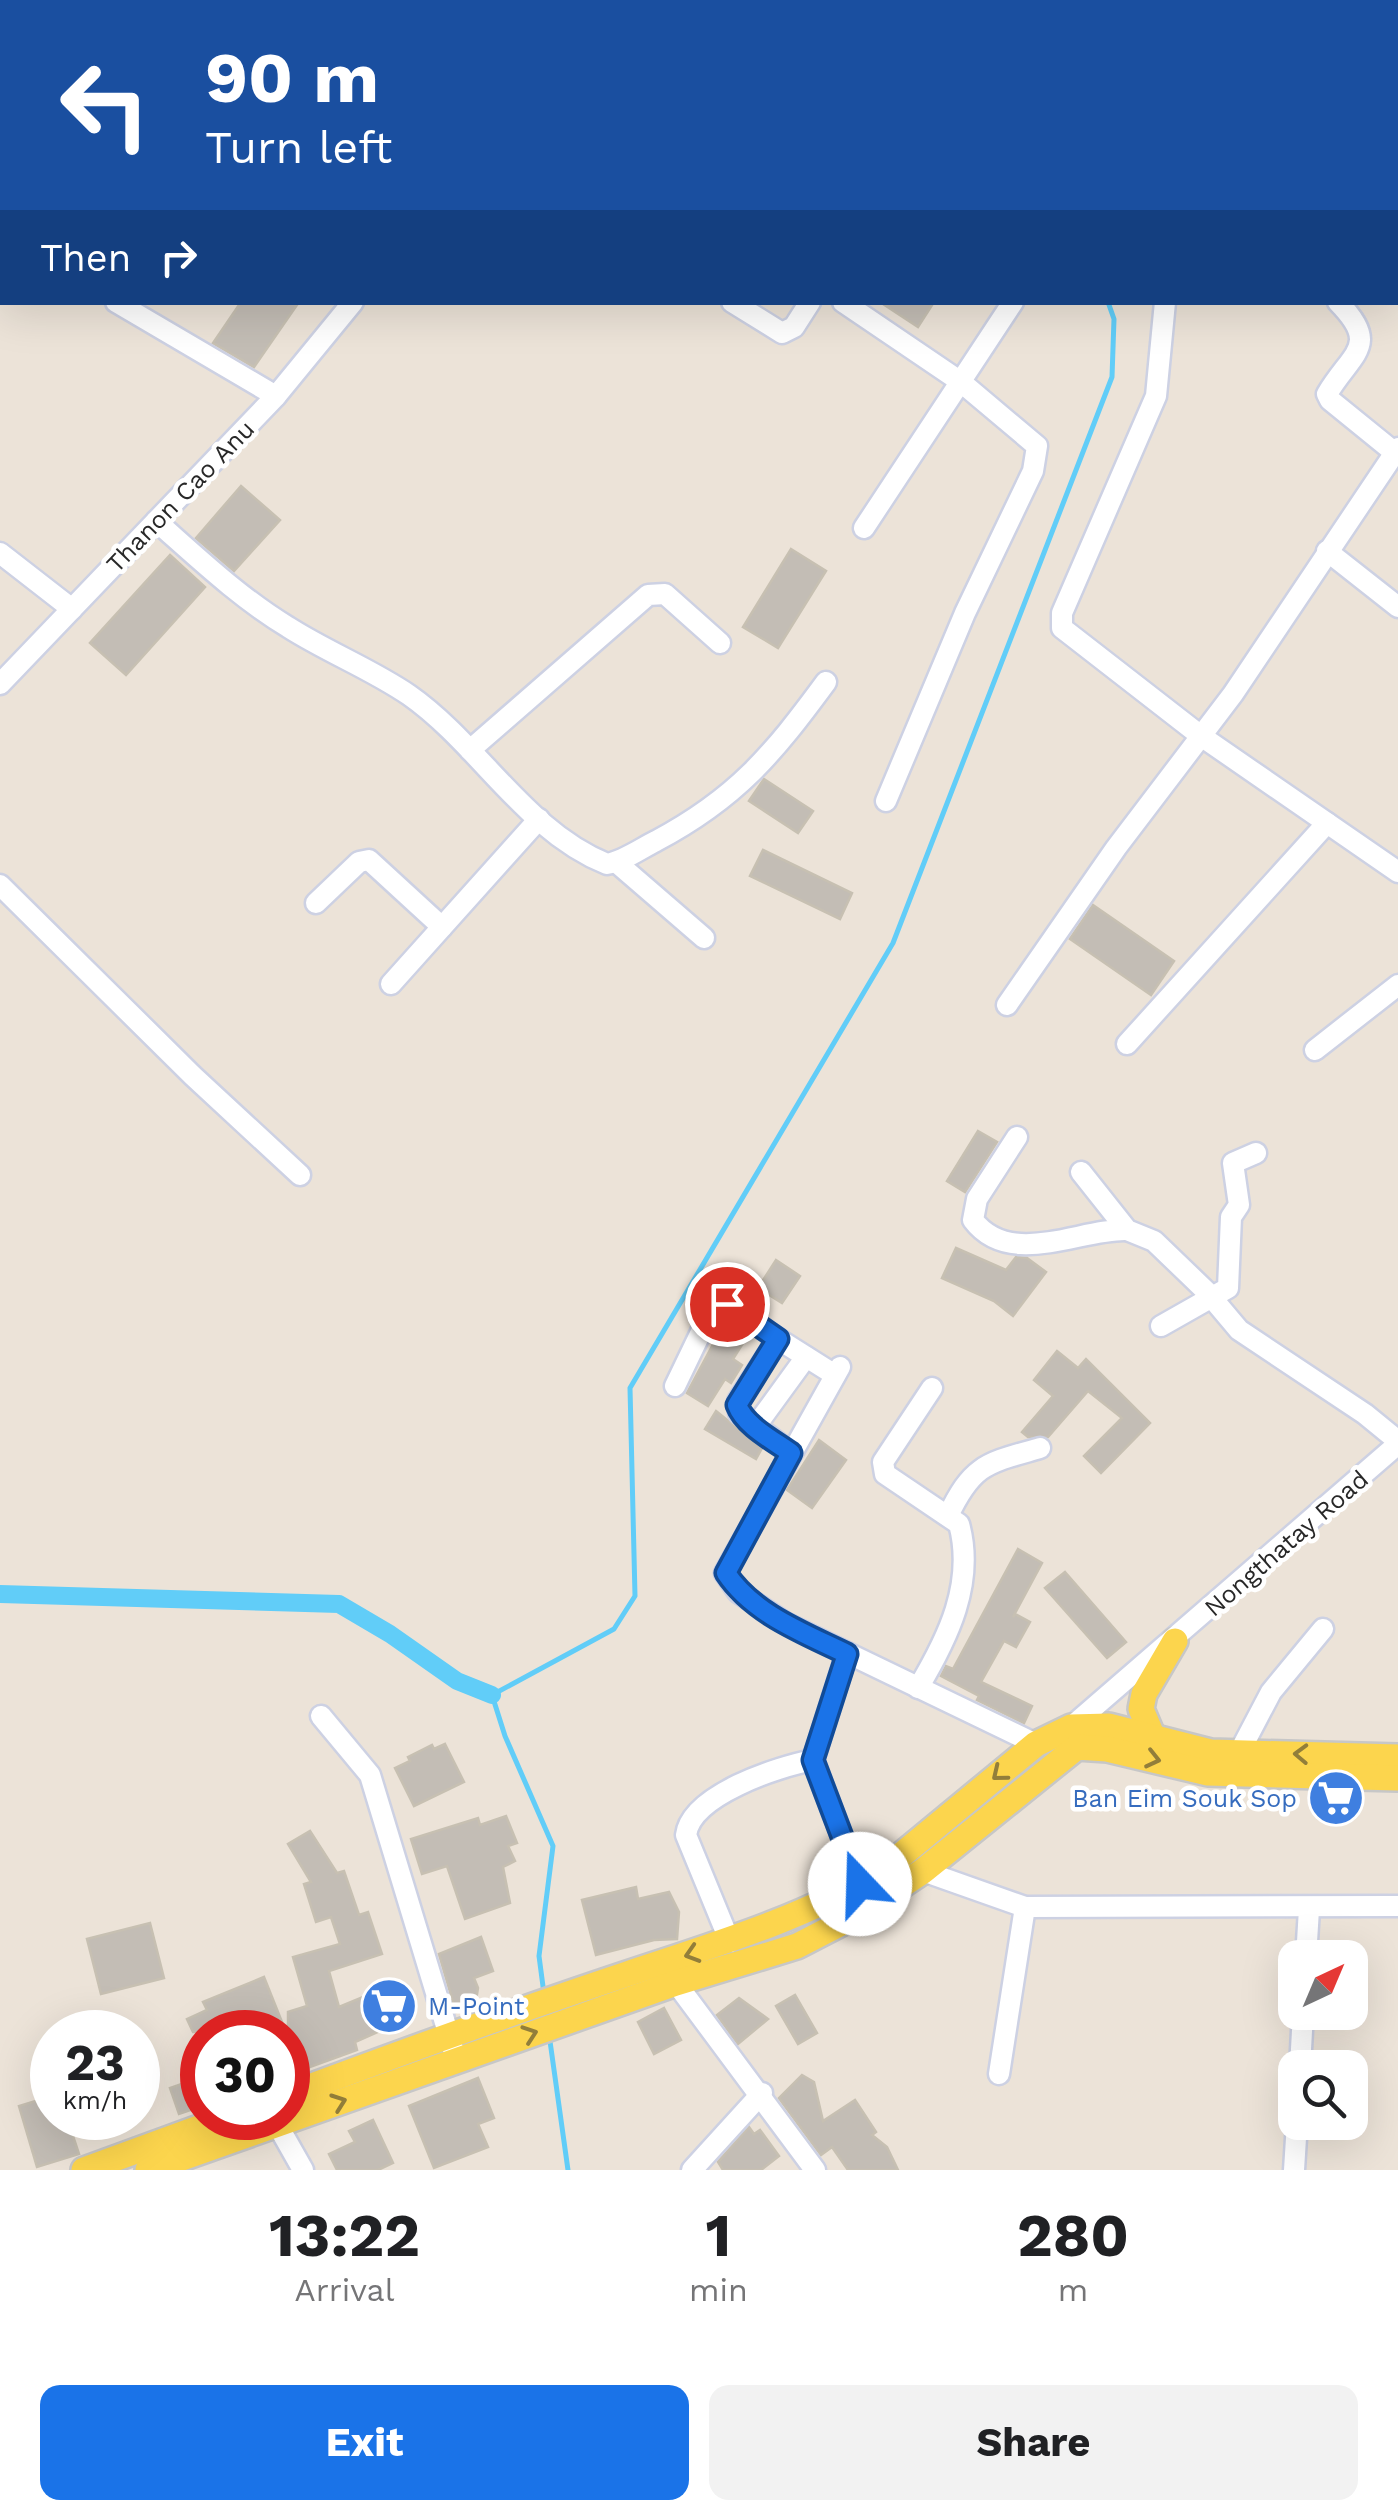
<!DOCTYPE html>
<html lang="en">
<head>
<meta charset="utf-8">
<style>
	:root { --surface:#fff; --page:#f2f2f2; --text:#202124; --muted:#757577; --accent:#1a73e8 }
	body { margin:0; font-family:"Work Sans",sans-serif; background:var(--page); color:var(--text); height:100vh; display:flex; flex-direction:column; font-size:38px; white-space:nowrap }
	* { box-sizing:border-box; margin:0 }
	p { font-size:32px; color:var(--muted) }
	.icon { flex:none; width:55px; height:55px; fill:none; stroke:currentColor; stroke-width:2; stroke-linecap:round; stroke-linejoin:round }
	.map { position:relative; height:2170px; overflow:hidden }
	.panel { display:flex; flex-direction:column; background:var(--surface); flex:1 }
	.panel>* { flex:none }
	.banner { position:absolute; left:0px; top:0px; width:1400px; height:305px; box-shadow:0 10px 40px #0002; background:#1a4fa0; color:#fff; overflow:hidden }
	.needle { width:65px; rotate:44deg }
	.fabs { position:absolute; left:1278px; top:1940px; display:grid; gap:20px }
	.fabs a { display:grid; place-items:center; width:90px; height:90px; border-radius:20px; background:var(--surface); box-shadow:0 10px 40px #0002; font-size:50px }
	.speed { position:absolute; left:30px; top:2010px; display:flex; gap:20px; font-size:50px; font-weight:700; text-align:center }
	.speed>* { display:grid; place-content:center; width:130px; height:130px; border-radius:50%; background:var(--surface); box-shadow:0 10px 40px #0002; line-height:1 }
	.speed small { font-size:25px; font-weight:400 }
	.speed .limit { border:15px solid #d22; background:#fff; color:#111 }
	.pin { position:absolute; display:grid; place-items:center; width:85px; height:85px; color:#fff; margin:-42px; border:5px solid #fff; border-radius:50%; box-shadow:0 2px 10px #0007 }
	.me { position:absolute; width:110px; margin:-55px; rotate:339deg; stroke-linejoin:round; filter:drop-shadow(0 0 8px #0008) }
	.turn { display:flex; align-items:center; gap:35px; height:210px; padding:0 40px; font-size:45px }
	.turn .icon { width:130px; height:130px; stroke-width:2.5 }
	.turn b { display:block; font-size:70px; line-height:85px }
	.then { display:flex; align-items:center; height:95px; padding:0 40px; background:#0003; gap:20px; font-size:38px }
	.eta { display:flex; justify-content:space-evenly; align-items:center; height:170px; text-align:center }
	.eta b { font-size:60px; font-weight:700; line-height:70px }
	.button { display:flex; gap:20px; margin-top:auto; padding:20px 40px }
	.button a { flex:1; height:115px; border-radius:20px; background:var(--accent); color:#fff; font-size:40px; font-weight:700; line-height:115px; text-align:center }
	.button a+a { background:var(--page); color:var(--text) }
	.map>svg:first-child { display:block }
	.lines { fill:none; stroke-linecap:round; stroke-linejoin:round }
	.stream { stroke:#61cdf8; stroke-width:5 }
	.canal { stroke:#61cdf8; stroke-width:18 }
	.building { fill:#c3bdb5; stroke:#c7c0b2; stroke-width:2.5 }
	.minor-casing { stroke:#cdd1e3; stroke-width:25 }
	.major-casing { stroke:#c7c7c7; stroke-width:30 }
	.minor { stroke:#fff; stroke-width:20 }
	.major { stroke:#fcd54d; stroke-width:25 }
	.oneway { stroke:#927e3a }
	.route-casing { stroke:#114b97; stroke-width:25 }
	.route { stroke:#1a73e8; stroke-width:18 }
	.labels { text-anchor:middle; stroke-width:9; stroke-linejoin:round; paint-order:stroke }
	.street-label { font-size:25px; fill:#282828; stroke:#fff }
	.shop-label { font-size:25px; fill:#366cbe; stroke:#fff; text-anchor:end }
</style>
</head>
<body>
<div class="map">
<svg width="1398" height="2170" viewBox="0 0 1398 2170">
	<rect width="100%" height="100%" fill="#ece3d8"/>
	<g class="lines">
		<!-- stream -->
		<g class="stream">
			<path d="M966 0 967 2"/>
			<path d="M544 1994 539 1956 553 1846 505 1736 492 1695 614 1629 635 1596 630 1388 893 943 1112 377 1114 319 1108 302"/>
			<path d="M549 2034 568 2170"/>
		</g>
		<!-- canal -->
		<path class="canal" d="M0 1594 339 1604 390 1634 457 1681 492 1695"/>
	</g>
	<!-- building -->
	<g class="building">
		<path d="M241 302H299L254 367 213 343Z"/>
		<path d="M880 302H934L918 327Z"/>
		<path d="M241 486 280 520 234 571 196 538Z"/>
		<path d="M791 549 826 571 778 648 743 627Z"/>
		<path d="M170 555 205 587 126 675 90 643Z"/>
		<path d="M764 779 813 811 798 833 749 801Z"/>
		<path d="M763 850 852 893 840 919 750 876Z"/>
		<path d="M1093 905 1174 961 1151 995 1070 939Z"/>
		<path d="M978 1131 997 1142 965 1192 947 1181Z"/>
		<path d="M956 1248 1006 1270 1016 1257 1027 1258 1046 1272 1013 1316 994 1301 942 1278Z"/>
		<path d="M776 1260 800 1276 782 1303 758 1288Z"/>
		<path d="M726 1320 748 1335 733 1359 742 1365 731 1383 725 1379 708 1406 687 1393Z"/>
		<path d="M1057 1351 1078 1368 1086 1359 1150 1423 1101 1473 1084 1456 1122 1418 1088 1391 1048 1437H1028L1022 1432 1053 1396 1034 1380Z"/>
		<path d="M716 1411 762 1448 756 1459 705 1429Z"/>
		<path d="M819 1440 846 1460 812 1508 787 1490Z"/>
		<path d="M1018 1549 1042 1563 1013 1617 1015 1614 1030 1622 1016 1647 1004 1641 981 1682 1032 1706 1024 1723 977 1700 979 1696 941 1676 946 1666 953 1669Z"/>
		<path d="M1065 1572 1126 1642 1107 1658 1045 1588Z"/>
		<path d="M445 1744 464 1782 414 1806 395 1768 410 1761 408 1757 432 1745 434 1749Z"/>
		<path d="M506 1816 517 1843 508 1846 515 1861 503 1867 510 1903 465 1919 447 1866 422 1874 411 1839 478 1818 480 1825Z"/>
		<path d="M310 1831 337 1873 344 1871 359 1915 368 1912 382 1954 329 1971 339 2007 399 1982 414 2016 355 2042 357 2050 288 2075V2012L307 2006 293 1957 340 1944 331 1917 316 1922 304 1884 311 1882 288 1844Z"/>
		<path d="M636 1887 638 1899 669 1892 679 1912 677 1939 654 1940 596 1955 582 1900Z"/>
		<path d="M150 1923 164 1978 101 1994 87 1939Z"/>
		<path d="M481 1937 493 1971 474 1978 478 1988 475 2007 456 2012 439 1954Z"/>
		<path d="M264 1977 282 2022 255 2032H193L187 2019 207 2010 203 2002Z"/>
		<path d="M795 1995 817 2033 798 2044 776 2006Z"/>
		<path d="M739 1998 768 2019 738 2044 717 2015Z"/>
		<path d="M664 2008 681 2040 654 2054 638 2022Z"/>
		<path d="M802 2075 814 2082 823 2121 855 2100 876 2132 872 2135 887 2147 898 2170H848L832 2147 821 2155 779 2098Z"/>
		<path d="M202 2077V2106L179 2114 170 2088Z"/>
		<path d="M478 2078 494 2118 478 2124 488 2147 434 2168 409 2106Z"/>
		<path d="M52 2096V2118H121L122 2121 73 2136 79 2154 37 2167 19 2106Z"/>
		<path d="M373 2120 393 2163 378 2170H337L329 2154 355 2142 349 2131Z"/>
		<path d="M749 2127 754 2134 760 2130 779 2156 761 2170H723L718 2162Z"/>
	</g>
	<g class="lines">
		<!-- minor casing -->
		<g class="minor-casing">
			<g id="minor">
				<path d="M212 2 213 0"/>
				<path d="M496 2 497 0"/>
				<path d="M1047 2 1052 0"/>
				<path d="M0 233 2 235"/>
				<path d="M116 302 276 396"/>
				<path d="M732 302 782 333 794 327 810 302"/>
				<path d="M843 302 961 382 1037 446 1033 471 965 613 886 801"/>
				<path d="M1165 302 1156 396 1062 613V628L1201 736 1398 872"/>
				<path d="M1338 302C1381 346 1352 352 1327 394L1330 400 1394 452"/>
				<path d="M156 521C198 558 240 598 288 627 327 652 371 669 409 695 479 744 525 831 607 864 624 861 640 849 656 841 737 798 773 754 826 682"/>
				<path d="M864 528 1013 302"/>
				<path d="M1327 551 1398 607"/>
				<path d="M0 553 72 609"/>
				<path d="M0 684 276 396 353 302"/>
				<path d="M470 750 648 595 665 594 720 643"/>
				<path d="M616 862 704 938"/>
				<path d="M0 885 193 1076 300 1175"/>
				<path d="M316 903 359 862 369 860 442 927"/>
				<path d="M391 984 539 819"/>
				<path d="M1007 1005 1116 848 1233 694 1398 448"/>
				<path d="M1127 1044 1327 823"/>
				<path d="M1315 1050 1398 985"/>
				<path d="M1017 1137 977 1199 973 1220C1010 1269 1081 1228 1127 1230"/>
				<path d="M1081 1172 1127 1230 1154 1241 1207 1292 1239 1330 1365 1414 1398 1441"/>
				<path d="M1161 1326 1228 1288 1231 1217 1239 1205 1233 1163 1256 1153"/>
				<path d="M840 1367 725 1573 738 1592 785 1623 1036 1744"/>
				<path d="M675 1386 714 1305 727 1304 778 1339"/>
				<path d="M755 1427 806 1357"/>
				<path d="M791 1453 739 1413 738 1401 778 1339 835 1375"/>
				<path d="M948 1516C973 1463 988 1463 1040 1448"/>
				<path d="M918 1688C948 1638 975 1583 959 1524L885 1474 883 1462 932 1388"/>
				<path d="M321 1716 370 1775 453 2049"/>
				<path d="M1073 1733 1071 1727 1398 1444"/>
				<path d="M1239 1753 1271 1692 1323 1629"/>
				<path d="M813 1760 847 1653"/>
				<path d="M923 1871 1025 1907 1398 1906"/>
				<path d="M730 1942 686 1835C691 1795 777 1767 813 1760L860 1884"/>
				<path d="M1306 1958 1309 1909"/>
				<path d="M676 1983 815 2170"/>
				<path d="M1300 2068 1303 2012"/>
				<path d="M999 2074 1025 1907"/>
				<path d="M277 2124 303 2170"/>
				<path d="M692 2170 762 2093"/>
				<path d="M1294 2170 1297 2122"/>
			</g>
		</g>
		<!-- major casing -->
		<g class="major-casing">
			<g id="major">
				<path d="M1152 1735 1141 1709 1144 1694 1175 1641"/>
				<path d="M288 2095C400 2053 513 2012 627 1974 714 1945 802 1919 882 1871L1036 1744 1071 1727 1109 1726 1211 1752 1398 1757"/>
				<path d="M84 2170 226 2118"/>
				<path d="M148 2170 676 1983 797 1946 855 1916 923 1871 1077 1747 1107 1749 1208 1773 1398 1778"/>
			</g>
		</g>
		<!-- minor -->
		<use href="#minor" class="minor"/>
		<!-- major -->
		<use href="#major" class="major"/>
	</g>
	<!-- one-way arrows -->
	<defs><path id="oneway-chevron" d="M-2-3.5L2.5 0L-2 3.5" fill="none" stroke-width="1.6" stroke-linecap="round" stroke-linejoin="round" transform="scale(2.5)"/></defs>
	<g class="oneway">
		<use href="#oneway-chevron" transform="translate(1301 1754) rotate(-178)"/>
		<use href="#oneway-chevron" transform="translate(1153 1759) rotate(13)"/>
		<use href="#oneway-chevron" transform="translate(999 1774) rotate(141)"/>
		<use href="#oneway-chevron" transform="translate(692 1954) rotate(163)"/>
		<use href="#oneway-chevron" transform="translate(530 2034) rotate(-19)"/>
		<use href="#oneway-chevron" transform="translate(339 2102) rotate(-20)"/>
	</g>
	<g class="lines">
		<!-- route casing -->
		<g class="route-casing">
			<path id="route" d="M727 1304 778 1339 737 1405C745 1426 773 1440 791 1453L726 1573C753 1614 804 1633 847 1654L813 1760 860 1884"/>
		</g>
		<!-- route -->
		<use href="#route" class="route"/>
	</g>
	<!-- icons -->
	<defs>
		<g id="supermarket-disc" transform="scale(2.875)"><circle r="9.5" fill="#3f7fe0" stroke="#fff"/><path d="M-6-5.5h2.5l.6 2H6L4.5 2H-2.5L-4.4-4H-6ZM-1.5 3.2a1.3 1.3 0 1 0 .1 0ZM3 3.2a1.3 1.3 0 1 0 .1 0Z" fill="#fff"/></g>
	</defs>
	<g fill-rule="evenodd">
		<use href="#supermarket-disc" x="1336" y="1798"/>
		<use href="#supermarket-disc" x="389" y="2006"/>
	</g>
	<g class="labels">
		<!-- street labels -->
		<g class="street-label">
			<text transform="translate(180 496) rotate(-46)" y="9">Thanon Cao Anu</text>
			<text transform="translate(1286 1543) rotate(-41)" y="9">Nongthatay Road</text>
		</g>
		<!-- shop labels -->
		<g class="shop-label">
			<text x="1297" y="1807">Ban Eim Souk Sop</text>
			<text x="428" y="2015" text-anchor="start">M-Point</text>
		</g>
	</g>
</svg>
<div class="fabs">
<a><svg class="needle" viewBox="-14 -14 28 28"><path d="M0-13l5 13h-10z" fill="#e53935"/><path d="M0 13l5-13h-10z" fill="#757577"/></svg></a>
<a><svg class="icon" aria-label="search" viewBox="0 0 24 24"><circle cx="10" cy="10" r="6"/><path d="M15 15l6 6"/></svg></a>
</div>
<div class="speed"><div>23<small>km/h</small></div><div class="limit">30</div></div>
<div class="pin" style="left:727px;top:1304px;background:#d93025"><svg class="icon" aria-label="arrive" viewBox="0 0 24 24"><path d="M6 21V4h12l-3 4 3 4H6"/></svg></div>
<svg class="me" style="left:860px;top:1884px" viewBox="-20 -20 40 40"><circle r="19" fill="#fff"/><path d="M0-13L10 11 0 6-10 11z" fill="#1a73e8"/></svg>
<div class="banner">
<div class="turn"><svg class="icon" aria-label="left" viewBox="0 0 24 24"><path d="M17 20v-9H6M10 6l-5 5 5 5"/></svg><div><b>90 m</b>Turn left</div></div>
<div class="then">Then<svg class="icon" aria-label="right" viewBox="0 0 24 24"><path d="M7 20v-9h11M14 6l5 5-5 5"/></svg></div>
</div>
</div>
<section class="panel">
<div class="eta">
<div><b>13:22</b><p>Arrival</p></div>
<div><b>1</b><p>min</p></div>
<div><b>280</b><p>m</p></div>
</div>
<div class="button"><a>Exit</a><a>Share</a></div>
</section>
</body>
</html>
